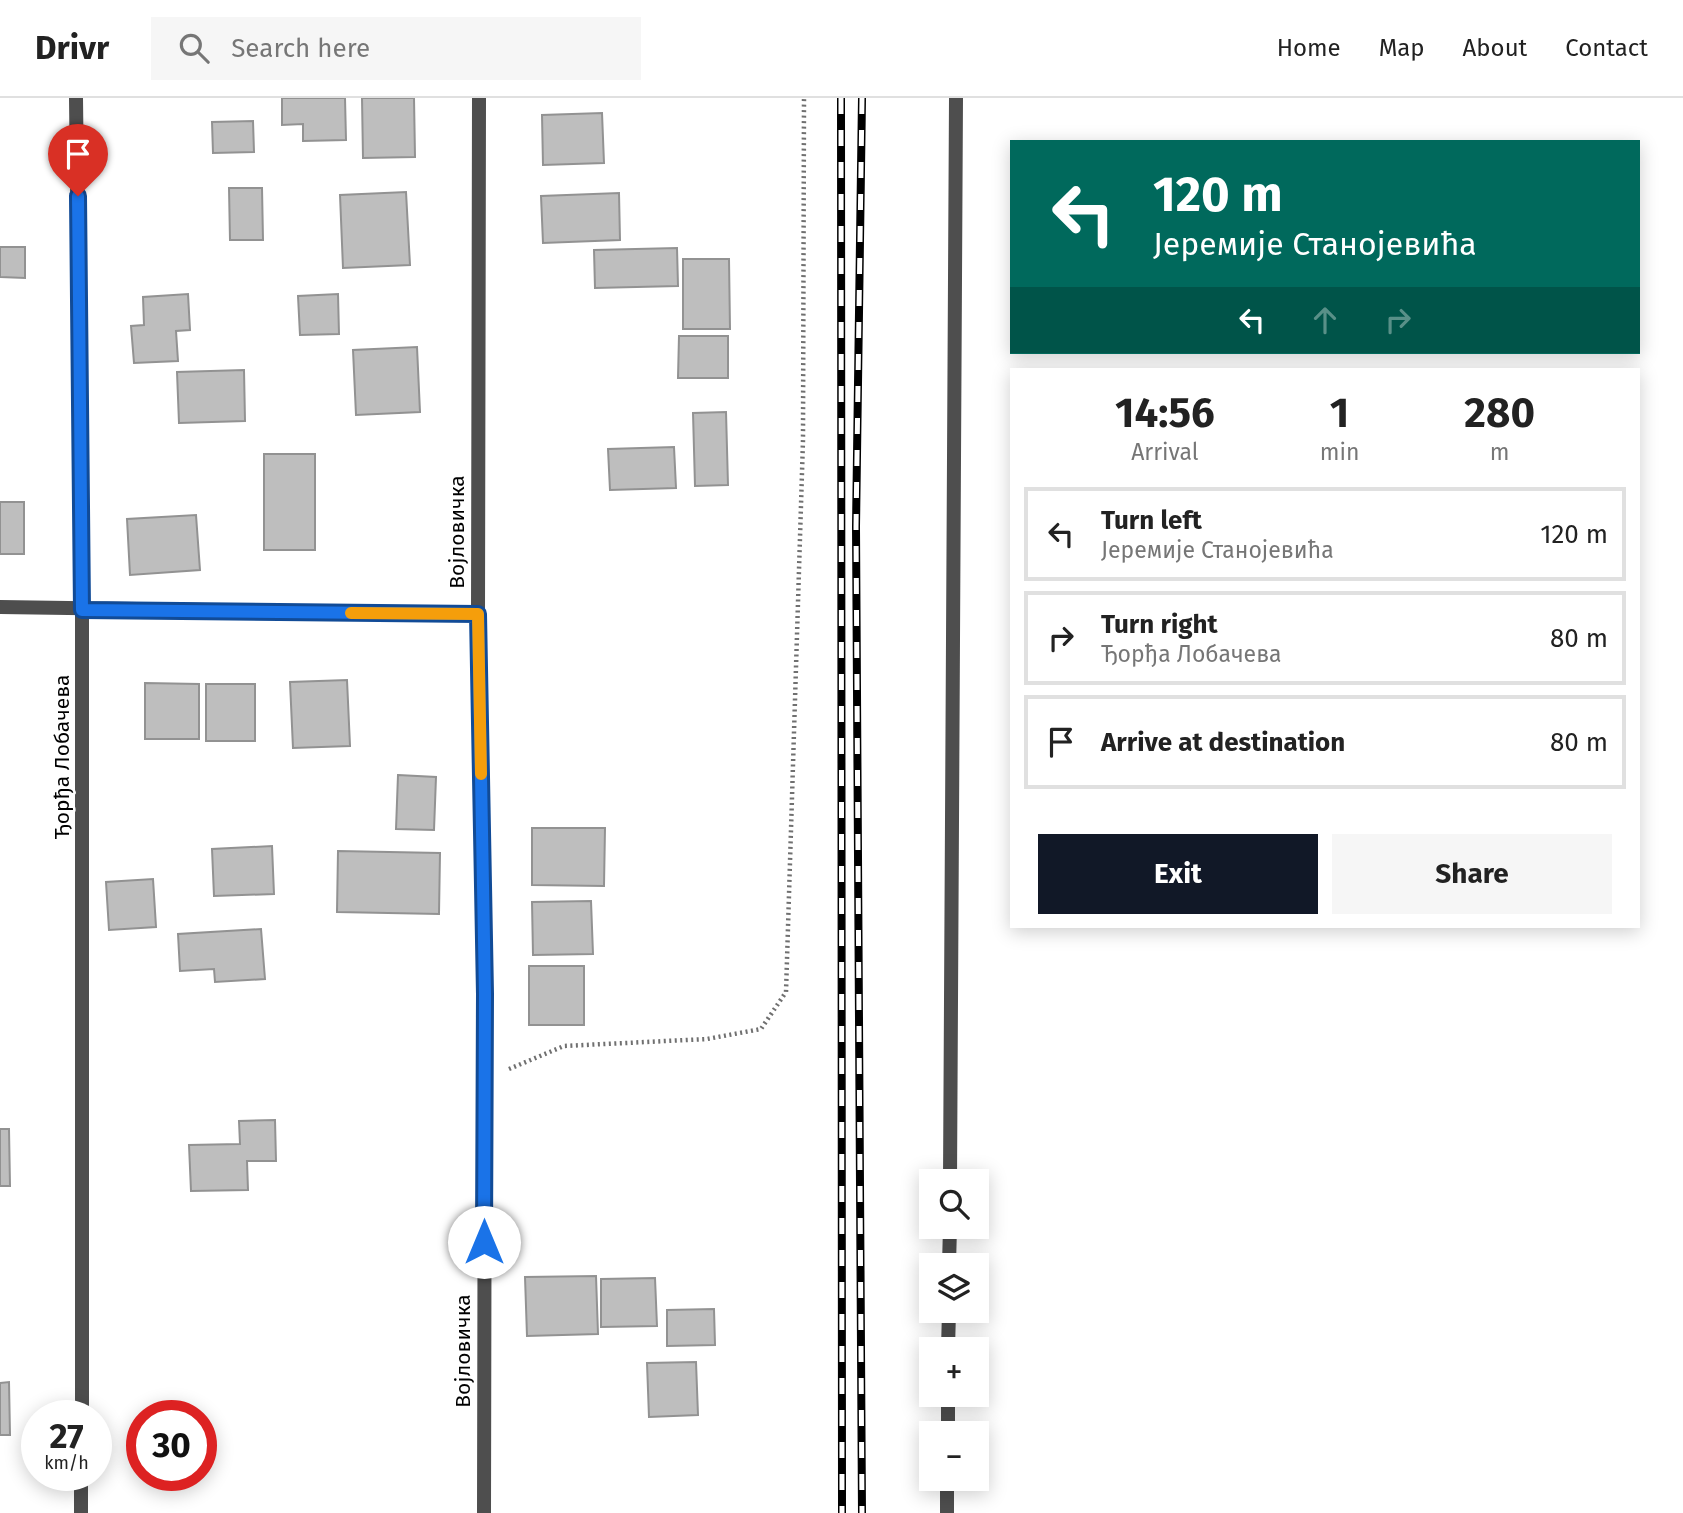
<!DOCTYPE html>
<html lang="en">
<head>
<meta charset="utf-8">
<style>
	:root { --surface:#fff; --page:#f6f6f6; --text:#222; --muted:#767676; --line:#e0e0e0; --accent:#111827 }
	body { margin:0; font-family:"Fira Sans",sans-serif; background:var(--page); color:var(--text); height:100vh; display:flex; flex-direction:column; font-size:26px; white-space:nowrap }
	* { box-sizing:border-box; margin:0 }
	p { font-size:23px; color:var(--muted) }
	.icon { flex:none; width:38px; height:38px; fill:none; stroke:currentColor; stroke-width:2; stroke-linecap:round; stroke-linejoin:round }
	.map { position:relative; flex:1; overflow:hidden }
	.details { position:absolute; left:1010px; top:270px; width:630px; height:560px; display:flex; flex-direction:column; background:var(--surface); border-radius:0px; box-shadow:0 4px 18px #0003 }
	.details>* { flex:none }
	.top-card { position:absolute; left:1010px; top:42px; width:630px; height:214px; border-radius:0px; box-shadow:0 4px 18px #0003; background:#00695c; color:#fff; overflow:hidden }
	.buttons { position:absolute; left:919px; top:1071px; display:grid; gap:14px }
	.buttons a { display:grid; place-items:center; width:70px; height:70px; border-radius:0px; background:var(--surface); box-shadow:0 4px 18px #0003; font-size:35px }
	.speed { position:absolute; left:21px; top:1302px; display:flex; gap:14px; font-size:35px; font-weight:700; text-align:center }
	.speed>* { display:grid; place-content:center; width:91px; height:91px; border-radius:50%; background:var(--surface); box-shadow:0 4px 18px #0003; line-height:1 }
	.speed small { font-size:18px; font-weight:400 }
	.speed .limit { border:10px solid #d22; background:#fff; color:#111 }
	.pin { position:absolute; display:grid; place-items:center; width:60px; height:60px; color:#fff; margin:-72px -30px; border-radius:50% 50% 50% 0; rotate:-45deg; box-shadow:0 0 7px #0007 }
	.pin .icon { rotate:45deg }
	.me { position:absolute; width:77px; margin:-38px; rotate:0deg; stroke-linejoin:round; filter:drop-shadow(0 0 5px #0008) }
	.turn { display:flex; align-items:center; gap:24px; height:147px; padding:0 28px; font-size:32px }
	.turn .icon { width:91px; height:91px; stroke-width:2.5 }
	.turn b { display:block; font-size:49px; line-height:60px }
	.lanes { display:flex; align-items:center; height:66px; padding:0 28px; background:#0003; justify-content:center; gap:35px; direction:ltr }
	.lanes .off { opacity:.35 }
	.eta { display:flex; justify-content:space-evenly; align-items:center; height:119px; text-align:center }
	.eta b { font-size:42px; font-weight:700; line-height:49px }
	.action { display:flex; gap:14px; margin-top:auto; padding:14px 28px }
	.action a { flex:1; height:80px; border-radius:0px; background:var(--accent); color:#fff; font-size:28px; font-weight:700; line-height:80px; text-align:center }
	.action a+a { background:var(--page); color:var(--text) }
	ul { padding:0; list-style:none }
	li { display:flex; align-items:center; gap:21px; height:94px; margin:0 14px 10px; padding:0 14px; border:4px solid var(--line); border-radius:0px }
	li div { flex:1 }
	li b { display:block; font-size:26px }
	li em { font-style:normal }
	header { display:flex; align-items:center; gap:42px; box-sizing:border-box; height:98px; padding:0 35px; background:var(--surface); border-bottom:2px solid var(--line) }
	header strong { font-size:33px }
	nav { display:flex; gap:38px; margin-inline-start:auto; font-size:24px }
	.search { width:490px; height:63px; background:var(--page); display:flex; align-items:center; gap:18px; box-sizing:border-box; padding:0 24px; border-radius:0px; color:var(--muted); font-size:26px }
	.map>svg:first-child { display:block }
	.building { fill:#bebebe; stroke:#929292; stroke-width:2 }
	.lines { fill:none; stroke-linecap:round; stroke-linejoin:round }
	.path { stroke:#707070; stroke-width:4.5; stroke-dasharray:2 3.5; stroke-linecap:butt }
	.lane { stroke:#4e4e4e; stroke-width:14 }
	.street { stroke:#4e4e4e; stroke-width:14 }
	.rail-casing { stroke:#000; stroke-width:8 }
	.rail { stroke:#fff; stroke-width:5; stroke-dasharray:16; stroke-linecap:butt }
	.route-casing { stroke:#114b97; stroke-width:18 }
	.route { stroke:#1a73e8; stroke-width:12 }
	.slow { stroke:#f59e0b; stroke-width:12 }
	.labels { text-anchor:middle; stroke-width:5; stroke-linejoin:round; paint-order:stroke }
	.street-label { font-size:21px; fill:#000; stroke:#fff }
</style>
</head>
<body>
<header>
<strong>Drivr</strong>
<div class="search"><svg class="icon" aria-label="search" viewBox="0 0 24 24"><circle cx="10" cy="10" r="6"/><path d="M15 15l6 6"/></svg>Search here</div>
<nav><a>Home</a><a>Map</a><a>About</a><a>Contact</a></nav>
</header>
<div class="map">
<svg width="1683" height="1415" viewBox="0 0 1683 1415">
	<rect width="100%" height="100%" fill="#fff"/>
	<!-- building -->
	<g class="building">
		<path d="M282 0H345L346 42 303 43V26L282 27Z"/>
		<path d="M362 0H414L415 59 363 60Z"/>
		<path d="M602 15 604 65 543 67 542 17Z"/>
		<path d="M253 23 254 54 213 55 212 24Z"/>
		<path d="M229 90H262L263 142H230Z"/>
		<path d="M406 94 410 167 343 170 340 97Z"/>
		<path d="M619 95 620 142 543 145 541 98Z"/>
		<path d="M0 149H25V180L0 179Z"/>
		<path d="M677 150 678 188 595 190 594 152Z"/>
		<path d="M683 161H729L730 231H683Z"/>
		<path d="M188 196 190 232 176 233 178 263 134 265 131 228 144 227 143 199Z"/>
		<path d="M338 196 339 236 300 237 298 198Z"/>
		<path d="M679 238H728V280H678Z"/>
		<path d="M417 249 420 314 356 317 353 252Z"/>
		<path d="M244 272 245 323 179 325 177 274Z"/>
		<path d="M726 314 728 387 695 388 693 315Z"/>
		<path d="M674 349 676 390 610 392 608 351Z"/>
		<rect x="264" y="356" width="51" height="96"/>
		<rect x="0" y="404" width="24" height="52"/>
		<path d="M196 417 200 472 130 477 127 421Z"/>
		<path d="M347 582 350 648 293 650 290 584Z"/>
		<path d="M145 585 199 586V641H145Z"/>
		<rect x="206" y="586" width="49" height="57"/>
		<path d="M398 677 436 679 434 732 396 731Z"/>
		<path d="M532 730H605L604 788 532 787Z"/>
		<path d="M272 748 274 796 214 798 212 751Z"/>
		<path d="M338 753 440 755 439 816 337 814Z"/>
		<path d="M153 781 156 829 109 832 106 784Z"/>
		<path d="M591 803 593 856 533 857 532 804Z"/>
		<path d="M261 831 265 881 215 884 214 871 180 873 178 836Z"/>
		<rect x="529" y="868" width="55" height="59"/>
		<path d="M275 1022 276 1063H247L248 1092 191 1093 189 1047 240 1046 239 1023Z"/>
		<path d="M0 1031H9L10 1088H0Z"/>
		<path d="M596 1178 598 1236 527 1238 525 1179Z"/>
		<path d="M655 1180 657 1228 601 1229V1181Z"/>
		<path d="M714 1211 715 1247 667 1248V1212Z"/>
		<path d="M696 1264 698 1317 649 1319 647 1265Z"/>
		<path d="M9 1284 10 1337H0V1285Z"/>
	</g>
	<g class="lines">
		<!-- path -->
		<path class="path" d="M509 971 564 948 707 941 761 931 786 894 803 342 804 0"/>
		<!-- lane -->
		<g class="lane">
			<path d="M950 1083 956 0"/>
			<path d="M949 1167 950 1129"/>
			<path d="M948 1251 949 1213"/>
			<path d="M948 1335V1297"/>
			<path d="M947 1415V1381"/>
		</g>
		<!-- street -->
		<g class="street">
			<path d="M76 0 82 512V1318"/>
			<path d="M479 0 478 516 485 896 484 1415"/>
			<path d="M0 509 478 516"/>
			<path d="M81 1415V1377"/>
		</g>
		<!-- rail casing -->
		<g class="rail-casing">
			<g id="rail">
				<path d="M841 0 842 1415"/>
				<path d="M862 0 856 429 862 1415"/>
			</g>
		</g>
		<!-- rail -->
		<use href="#rail" class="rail"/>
	</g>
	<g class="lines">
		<!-- route casing -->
		<g class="route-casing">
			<path id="route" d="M78 98 82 512 478 516 485 896 484 1144"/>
		</g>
		<!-- route -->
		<use href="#route" class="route"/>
		<!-- slow -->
		<path class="slow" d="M351 515 478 516 481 676"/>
	</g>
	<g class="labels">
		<!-- street labels -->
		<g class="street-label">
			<text transform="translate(457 434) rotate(-90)" y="7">Војловичка</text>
			<text transform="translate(62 659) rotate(-90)" y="7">Ђорђа Лобачева</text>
			<text transform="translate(463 1253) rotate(-90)" y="7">Војловичка</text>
		</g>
	</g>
</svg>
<div class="buttons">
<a><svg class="icon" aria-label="search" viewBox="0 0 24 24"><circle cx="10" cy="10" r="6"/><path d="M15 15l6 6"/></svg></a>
<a><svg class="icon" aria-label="layers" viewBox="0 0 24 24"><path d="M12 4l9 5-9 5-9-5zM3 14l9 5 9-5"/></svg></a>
<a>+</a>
<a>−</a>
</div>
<div class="speed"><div>27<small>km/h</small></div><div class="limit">30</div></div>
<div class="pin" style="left:78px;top:98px;background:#d93025"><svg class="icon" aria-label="arrive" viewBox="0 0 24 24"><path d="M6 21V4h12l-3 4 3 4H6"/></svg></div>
<svg class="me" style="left:484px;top:1144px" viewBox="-20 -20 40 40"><circle r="19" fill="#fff"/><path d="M0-13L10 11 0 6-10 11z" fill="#1a73e8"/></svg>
<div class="top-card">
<div class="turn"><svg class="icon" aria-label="left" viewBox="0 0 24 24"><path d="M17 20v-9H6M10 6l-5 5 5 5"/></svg><div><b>120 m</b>Јеремије Станојевића</div></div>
<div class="lanes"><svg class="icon" aria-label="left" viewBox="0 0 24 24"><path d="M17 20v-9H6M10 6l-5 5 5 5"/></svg><svg class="icon off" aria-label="ahead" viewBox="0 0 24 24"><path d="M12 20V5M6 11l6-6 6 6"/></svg><svg class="icon off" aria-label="right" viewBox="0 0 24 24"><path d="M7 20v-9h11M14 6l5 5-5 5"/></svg></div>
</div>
<section class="details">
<div class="eta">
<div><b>14:56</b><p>Arrival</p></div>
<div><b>1</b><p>min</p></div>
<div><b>280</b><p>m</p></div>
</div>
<ul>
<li><svg class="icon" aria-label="left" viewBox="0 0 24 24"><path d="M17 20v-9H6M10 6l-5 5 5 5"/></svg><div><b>Turn left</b><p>Јеремије Станојевића</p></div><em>120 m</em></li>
<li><svg class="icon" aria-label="right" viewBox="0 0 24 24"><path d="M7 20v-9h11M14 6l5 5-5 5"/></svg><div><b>Turn right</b><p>Ђорђа Лобачева</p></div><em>80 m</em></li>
<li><svg class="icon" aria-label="arrive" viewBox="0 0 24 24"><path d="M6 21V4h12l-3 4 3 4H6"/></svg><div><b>Arrive at destination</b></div><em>80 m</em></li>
</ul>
<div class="action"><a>Exit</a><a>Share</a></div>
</section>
</div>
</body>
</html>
